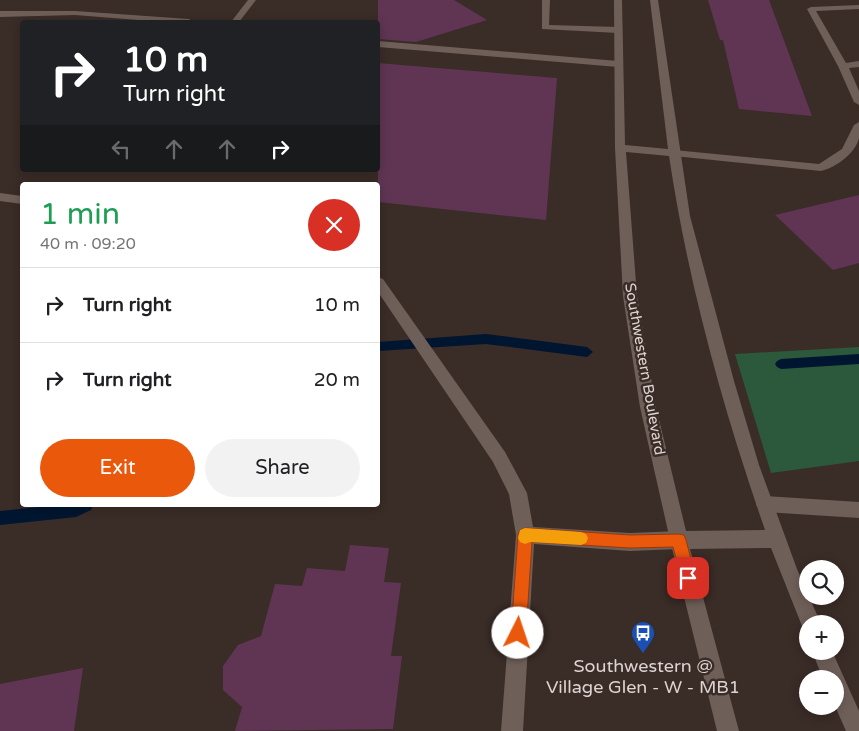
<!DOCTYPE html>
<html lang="en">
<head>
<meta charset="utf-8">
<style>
	:root { --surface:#fff; --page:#f2f2f2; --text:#202124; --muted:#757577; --line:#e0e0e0; --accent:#ea580c }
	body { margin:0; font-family:"Varela Round",sans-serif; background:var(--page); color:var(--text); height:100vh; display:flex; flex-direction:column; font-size:19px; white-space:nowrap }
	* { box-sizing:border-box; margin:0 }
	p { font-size:16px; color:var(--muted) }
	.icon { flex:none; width:28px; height:28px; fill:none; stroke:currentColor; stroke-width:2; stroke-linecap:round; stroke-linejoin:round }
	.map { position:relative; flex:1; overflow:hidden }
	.sheet { position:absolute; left:20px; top:182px; width:360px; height:325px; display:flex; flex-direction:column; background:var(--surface); border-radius:5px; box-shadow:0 2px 12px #0003 }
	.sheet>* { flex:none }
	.hud { position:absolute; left:20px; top:20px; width:360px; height:152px; border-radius:5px; box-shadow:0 2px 12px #0003; background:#202124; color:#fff; overflow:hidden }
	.buttons { position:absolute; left:799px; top:560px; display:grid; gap:10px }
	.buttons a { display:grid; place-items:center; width:45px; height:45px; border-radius:50%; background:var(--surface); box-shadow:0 2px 12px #0003; font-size:25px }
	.pin { position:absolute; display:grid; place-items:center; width:42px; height:42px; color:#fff; margin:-21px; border-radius:10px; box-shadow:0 2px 8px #0006 }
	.me { position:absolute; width:55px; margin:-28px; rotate:4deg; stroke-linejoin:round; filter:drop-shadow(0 0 4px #0008) }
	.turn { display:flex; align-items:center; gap:18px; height:105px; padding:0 20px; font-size:22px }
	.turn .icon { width:65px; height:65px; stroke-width:2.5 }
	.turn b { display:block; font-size:35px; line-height:42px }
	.lanes { display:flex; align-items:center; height:48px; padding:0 20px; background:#0003; justify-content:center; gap:25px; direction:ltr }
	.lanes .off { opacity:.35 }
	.round { display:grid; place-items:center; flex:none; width:52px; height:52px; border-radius:26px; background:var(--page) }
	.overview { display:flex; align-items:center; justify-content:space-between; height:85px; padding:0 20px }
	h1 { font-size:30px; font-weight:600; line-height:38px; color:#1e9e55 }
	.primary-button { display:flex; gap:10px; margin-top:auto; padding:10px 20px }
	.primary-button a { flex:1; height:58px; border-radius:30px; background:var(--accent); color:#fff; font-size:20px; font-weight:600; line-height:58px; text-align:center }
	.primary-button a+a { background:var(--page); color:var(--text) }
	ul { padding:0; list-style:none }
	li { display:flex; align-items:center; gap:15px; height:75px; padding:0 20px; border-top:1px solid var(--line) }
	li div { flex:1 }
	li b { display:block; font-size:19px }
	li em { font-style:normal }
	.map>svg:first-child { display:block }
	.green { fill:#2c593c }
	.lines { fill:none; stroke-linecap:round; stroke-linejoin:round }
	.stream { fill:#001630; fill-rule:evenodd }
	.building { fill:#5f3553 }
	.lane { fill:#6f5f59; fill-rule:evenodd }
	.secondary { fill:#6f5f59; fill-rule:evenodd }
	.route { fill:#ea580c; stroke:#983908 }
	.slow { fill:#f59e0b }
	.labels { text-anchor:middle; stroke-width:5; stroke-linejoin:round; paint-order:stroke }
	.street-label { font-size:15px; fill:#ded4d1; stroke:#3a2c27 }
	.near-poi-label { font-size:18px; fill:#ded4d1; stroke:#3a2c27 }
</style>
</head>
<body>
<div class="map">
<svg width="859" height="731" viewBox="0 0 859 731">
	<rect width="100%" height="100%" fill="#3a2c27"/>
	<!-- green -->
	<path class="green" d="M859 347V461L771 473 735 354Z"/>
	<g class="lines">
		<!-- stream -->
		<g class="stream">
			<path d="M486 334 587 347 593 352 587 357 486 344 378 351V342Z"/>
			<path d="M859 354V364L781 369 777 367 775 364 777 361 781 359Z"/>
			<path d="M59 505H93L91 510 76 517 0 525V511Z"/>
		</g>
	</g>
	<!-- building -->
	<g class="building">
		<path d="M378 0H454L487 20 416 42 378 39Z"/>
		<path d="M708 0H769L812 116 739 109 723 40H720Z"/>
		<path d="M378 63 557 78 546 220 378 202Z"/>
		<path d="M859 195V263L833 270 775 215Z"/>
		<path d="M350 545 389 548 384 582 401 583 391 656H402L393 729 235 731 242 707 223 690V666L238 645 261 636 275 584 302 586 307 568 345 571Z"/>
		<path d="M83 668 74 731H0V684Z"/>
	</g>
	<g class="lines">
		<!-- lane -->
		<g class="lane">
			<path d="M248 0H256L239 22H231Z"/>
			<path d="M542 0H550L549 25 618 27 622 30 618 33 542 29Z"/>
			<path d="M859 5V9L816 11 846 63 859 61V67L849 68 859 91V105L854 102 838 66 807 9 811 7Z"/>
			<path d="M0 11H75L189 19 193 22H163L75 15 0 17Z"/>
			<path d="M378 41 618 61 623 64 618 67 378 47Z"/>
			<path d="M859 122C859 127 859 133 859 138 856 153 835 168 821 171L674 156 669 153 674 150 819 164 842 149 854 125Z"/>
			<path d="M0 193 22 196V204L0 201Z"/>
			<path d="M378 277 383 279 505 452 527 493 533 527 630 533 679 531 685 534 688 540 685 546 679 549 630 551 534 544 523 731H501L516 535 509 494 493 462 378 292Z"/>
			<path d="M765 496 859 502V518L765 512 759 510 756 504 759 498Z"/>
		</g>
		<!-- secondary -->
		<g class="secondary">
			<path d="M614 0H622L625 145 668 149 650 0H658L690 216 734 381 759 465 797 569 821 624H808V633L804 631 771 548 690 549 739 731H717L670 540 640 407 623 296 615 148ZM626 152 669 156C688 283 723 409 765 530L686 531 656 407 637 296Z"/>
			<path d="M812 651H832L859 711V731H846L835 706V679H823Z"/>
		</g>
	</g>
	<!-- route -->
	<path class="route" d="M525 528 630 535 679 534 684 535 686 540 696 578 694 583 688 585 683 583 673 547 630 548 532 542 526 633 524 638 518 641 513 638 511 633 518 535 520 530Z"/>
	<!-- slow -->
	<path class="slow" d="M525 528 581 532 586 534 588 538 586 543 581 545 530 542 525 544 520 542 518 538 520 530Z"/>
	<!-- icons -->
	<defs>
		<g id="bus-pin" transform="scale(1.25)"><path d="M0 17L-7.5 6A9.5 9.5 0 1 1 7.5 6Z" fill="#1a4fb4" stroke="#3a2c27"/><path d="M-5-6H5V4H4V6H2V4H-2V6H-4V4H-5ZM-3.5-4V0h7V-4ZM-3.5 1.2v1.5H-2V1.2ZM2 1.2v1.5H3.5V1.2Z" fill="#fff"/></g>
	</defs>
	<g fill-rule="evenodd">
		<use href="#bus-pin" x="643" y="633"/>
	</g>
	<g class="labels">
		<!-- street labels -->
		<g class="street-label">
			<text transform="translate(645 369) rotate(80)" y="5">Southwestern Boulevard</text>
		</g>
		<!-- near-poi labels -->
		<g class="near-poi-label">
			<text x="643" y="672">Southwestern @<tspan x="643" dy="21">Village Glen - W - MB1</tspan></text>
		</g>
	</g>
</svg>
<div class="buttons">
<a><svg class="icon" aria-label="search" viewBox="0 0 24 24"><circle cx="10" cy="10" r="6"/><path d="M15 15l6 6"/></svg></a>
<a>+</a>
<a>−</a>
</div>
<div class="pin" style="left:688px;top:578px;background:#d93025"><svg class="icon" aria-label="arrive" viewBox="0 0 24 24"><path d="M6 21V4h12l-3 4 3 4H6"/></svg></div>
<svg class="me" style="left:518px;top:633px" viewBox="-20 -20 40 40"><circle r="19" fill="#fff"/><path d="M0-13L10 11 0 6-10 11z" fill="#ea580c"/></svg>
<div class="hud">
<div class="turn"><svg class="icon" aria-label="right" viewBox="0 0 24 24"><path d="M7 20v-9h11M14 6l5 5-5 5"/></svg><div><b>10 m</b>Turn right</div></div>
<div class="lanes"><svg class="icon off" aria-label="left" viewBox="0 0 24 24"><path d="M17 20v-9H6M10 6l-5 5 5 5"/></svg><svg class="icon off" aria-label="ahead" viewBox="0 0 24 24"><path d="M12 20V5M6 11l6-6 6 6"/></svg><svg class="icon off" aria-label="ahead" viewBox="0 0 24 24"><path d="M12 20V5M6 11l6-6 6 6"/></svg><svg class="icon" aria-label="right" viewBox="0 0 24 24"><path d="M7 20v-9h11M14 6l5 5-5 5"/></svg></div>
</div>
<section class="sheet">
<div class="overview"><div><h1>1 min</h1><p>40 m · 09:20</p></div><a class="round" style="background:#d93025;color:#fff"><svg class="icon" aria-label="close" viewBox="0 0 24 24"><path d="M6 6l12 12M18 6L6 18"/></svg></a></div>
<ul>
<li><svg class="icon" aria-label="right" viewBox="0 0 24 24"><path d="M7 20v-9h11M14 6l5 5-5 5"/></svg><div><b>Turn right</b></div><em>10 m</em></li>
<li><svg class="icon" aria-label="right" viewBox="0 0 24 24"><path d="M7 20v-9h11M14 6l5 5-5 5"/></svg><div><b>Turn right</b></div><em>20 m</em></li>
</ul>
<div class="primary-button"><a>Exit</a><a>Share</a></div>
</section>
</div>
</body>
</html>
